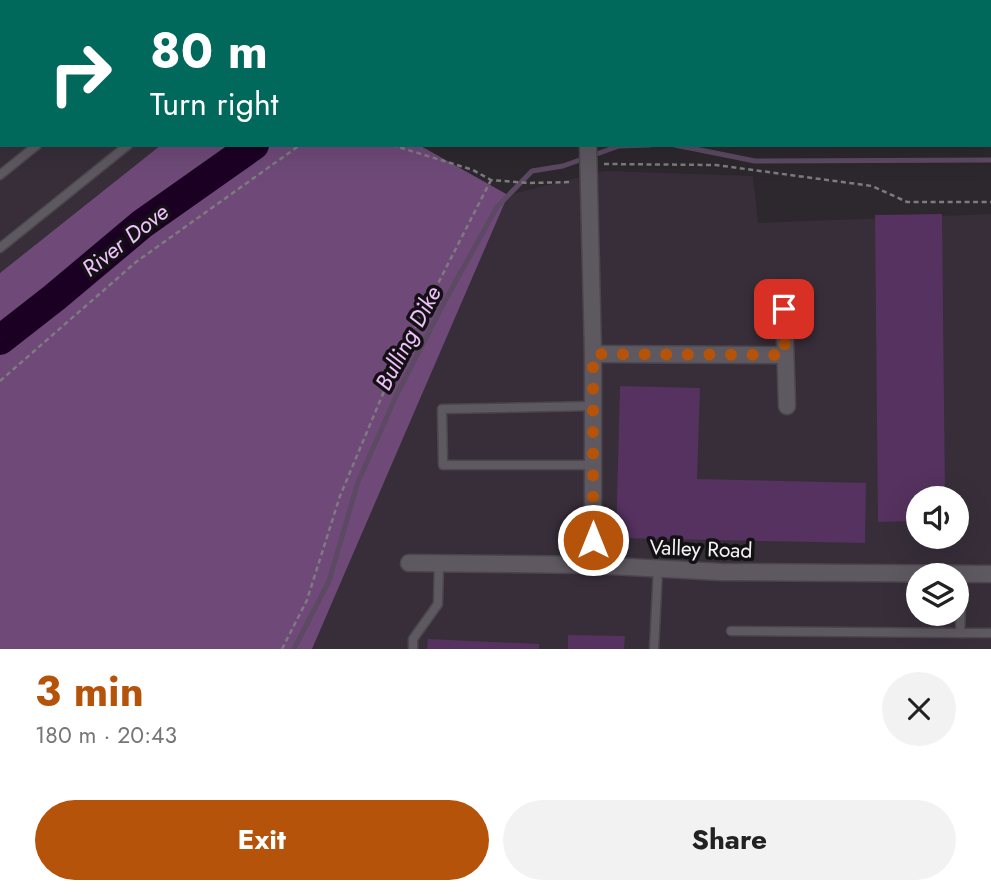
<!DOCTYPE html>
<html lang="en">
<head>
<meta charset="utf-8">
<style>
	:root { --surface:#fff; --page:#f2f2f2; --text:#222; --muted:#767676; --accent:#b45309 }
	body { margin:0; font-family:Jost,sans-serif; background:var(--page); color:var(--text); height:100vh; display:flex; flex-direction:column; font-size:26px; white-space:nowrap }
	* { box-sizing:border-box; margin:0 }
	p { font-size:23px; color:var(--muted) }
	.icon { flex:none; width:38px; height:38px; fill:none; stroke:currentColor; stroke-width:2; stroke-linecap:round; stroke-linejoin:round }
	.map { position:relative; height:649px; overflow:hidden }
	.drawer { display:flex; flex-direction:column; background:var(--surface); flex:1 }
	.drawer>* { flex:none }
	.banner { position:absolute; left:0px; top:0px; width:992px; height:147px; box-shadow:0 7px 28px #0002; background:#00695c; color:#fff; overflow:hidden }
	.tools { position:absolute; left:906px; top:486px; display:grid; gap:14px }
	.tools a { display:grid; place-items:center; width:63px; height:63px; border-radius:50%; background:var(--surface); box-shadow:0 7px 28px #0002; font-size:35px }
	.pin { position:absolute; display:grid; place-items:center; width:60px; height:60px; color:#fff; margin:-30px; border-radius:14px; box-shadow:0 4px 10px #0006 }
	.me { position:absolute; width:77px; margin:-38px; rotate:0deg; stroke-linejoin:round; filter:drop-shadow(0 0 5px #0008) }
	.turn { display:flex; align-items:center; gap:24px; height:147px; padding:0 35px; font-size:32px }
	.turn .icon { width:91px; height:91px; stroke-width:2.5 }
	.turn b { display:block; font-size:49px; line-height:60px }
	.round { display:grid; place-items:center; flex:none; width:74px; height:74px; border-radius:37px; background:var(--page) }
	.summary { display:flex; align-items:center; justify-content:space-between; height:119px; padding:0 35px }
	h1 { font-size:42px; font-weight:700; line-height:52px; color:var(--accent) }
	.button { display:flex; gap:14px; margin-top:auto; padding:14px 35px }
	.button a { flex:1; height:80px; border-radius:42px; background:var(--accent); color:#fff; font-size:28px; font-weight:700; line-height:80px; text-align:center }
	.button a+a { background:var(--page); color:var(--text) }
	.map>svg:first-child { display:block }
	.built { fill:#372e39; fill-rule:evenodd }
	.forest { fill:#6f4a79 }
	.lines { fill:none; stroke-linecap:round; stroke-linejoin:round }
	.stream { stroke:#5d4963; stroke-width:5 }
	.river { stroke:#1c0024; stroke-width:30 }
	.building { fill:#55325f }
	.lane-casing { stroke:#4a464c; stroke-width:11 }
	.street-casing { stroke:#4a464c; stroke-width:19 }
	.path { stroke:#7e7a7f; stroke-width:2.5; stroke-dasharray:5 3.5; stroke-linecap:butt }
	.lane { stroke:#5e5960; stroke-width:8 }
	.street { stroke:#5e5960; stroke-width:16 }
	.route { stroke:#b45309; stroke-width:12; stroke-dasharray:0 21.6 }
	.labels { text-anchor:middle; stroke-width:7; stroke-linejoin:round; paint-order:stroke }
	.street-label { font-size:21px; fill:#f6f3f6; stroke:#131114 }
	.water-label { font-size:23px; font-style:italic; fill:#f0c2fd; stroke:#131114 }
</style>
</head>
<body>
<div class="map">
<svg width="991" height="649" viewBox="0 0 991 649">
	<rect width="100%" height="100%" fill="#2c282d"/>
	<!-- built -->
	<g class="built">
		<path d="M0 0H342L2 2V145H161L0 273Z"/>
		<path d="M605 171 753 176 758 223 991 214V649H312L508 195ZM919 499H957V537H919ZM919 576H957V614H919Z"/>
	</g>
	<!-- forest -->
	<g class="forest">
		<path d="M238 0H470L239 2Z"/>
		<path d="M161 145H419L508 195 312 649H0V273Z"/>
	</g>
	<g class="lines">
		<!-- stream -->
		<g class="stream">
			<path d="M675 145 755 161 991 160"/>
			<path d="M294 649 329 581 358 482 397 394 446 299 497 207 532 171 563 166 619 146 650 145"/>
		</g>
		<!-- river -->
		<g class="river">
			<path d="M488 2 490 0"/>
			<path d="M0 340 55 297 142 224 254 145"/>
		</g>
	</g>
	<!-- building -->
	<g class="building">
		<path d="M942 214 945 499H919V521L878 522 875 215Z"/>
		<path d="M620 386 700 388 697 479 866 483 865 543 616 538Z"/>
		<path d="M568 635 625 636 624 649H568Z"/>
		<path d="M428 639 539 644V649H427Z"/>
	</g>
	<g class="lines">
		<!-- lane casing -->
		<g class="lane-casing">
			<g id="lane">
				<path d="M0 175 37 145"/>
				<path d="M0 248 128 145"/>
				<path d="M593 465H443L442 409 593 406"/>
				<path d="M962 574 960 633H991"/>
				<path d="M731 631 960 633"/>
				<path d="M413 649V639L438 604 439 563"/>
				<path d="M654 649 658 569"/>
			</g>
		</g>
		<!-- street casing -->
		<g class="street-casing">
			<g id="street">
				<path d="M588 145 593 354V565"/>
				<path d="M784 309 787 406"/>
				<path d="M593 354 785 355"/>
				<path d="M409 563 593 565 721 572 991 574"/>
			</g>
		</g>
		<!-- path -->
		<g class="path">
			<path d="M350 2 351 0"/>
			<path d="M500 2 501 0"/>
			<path d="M392 145 473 170 491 180 529 183 572 182"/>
			<path d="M604 164 716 165 872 186 907 202H991"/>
			<path d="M0 381 136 262 300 145"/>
			<path d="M282 649 307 600 340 496 390 377 491 180"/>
		</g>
		<!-- lane -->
		<use href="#lane" class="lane"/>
		<!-- street -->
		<use href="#street" class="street"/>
	</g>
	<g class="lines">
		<!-- route -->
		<path class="route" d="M593 540V354L785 355 784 309"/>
	</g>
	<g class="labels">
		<!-- street labels -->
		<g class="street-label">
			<text transform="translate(701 549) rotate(2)" y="7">Valley Road</text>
		</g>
		<!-- water labels -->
		<g class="water-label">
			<text transform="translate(125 240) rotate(-38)" y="8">River Dove</text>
			<text transform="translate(408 338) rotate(-62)" y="8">Bulling Dike</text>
		</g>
	</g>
</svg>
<div class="tools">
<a><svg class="icon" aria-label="sound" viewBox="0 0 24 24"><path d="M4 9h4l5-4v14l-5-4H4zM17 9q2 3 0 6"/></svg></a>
<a><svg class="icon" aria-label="layers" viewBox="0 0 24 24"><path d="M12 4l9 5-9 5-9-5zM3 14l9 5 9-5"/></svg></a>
</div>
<div class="pin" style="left:784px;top:309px;background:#d93025"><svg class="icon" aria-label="arrive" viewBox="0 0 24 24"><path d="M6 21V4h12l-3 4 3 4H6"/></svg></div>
<svg class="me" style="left:593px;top:540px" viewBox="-20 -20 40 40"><circle r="17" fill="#b45309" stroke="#fff" stroke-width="3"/><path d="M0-11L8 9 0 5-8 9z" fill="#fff"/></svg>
<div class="banner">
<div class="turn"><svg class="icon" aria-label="right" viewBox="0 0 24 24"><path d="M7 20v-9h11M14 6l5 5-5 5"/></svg><div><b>80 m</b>Turn right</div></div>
</div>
</div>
<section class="drawer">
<div class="summary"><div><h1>3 min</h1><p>180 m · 20:43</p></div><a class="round"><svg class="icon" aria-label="close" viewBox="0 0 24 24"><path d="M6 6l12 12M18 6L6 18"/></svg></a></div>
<div class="button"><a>Exit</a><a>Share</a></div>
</section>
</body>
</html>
